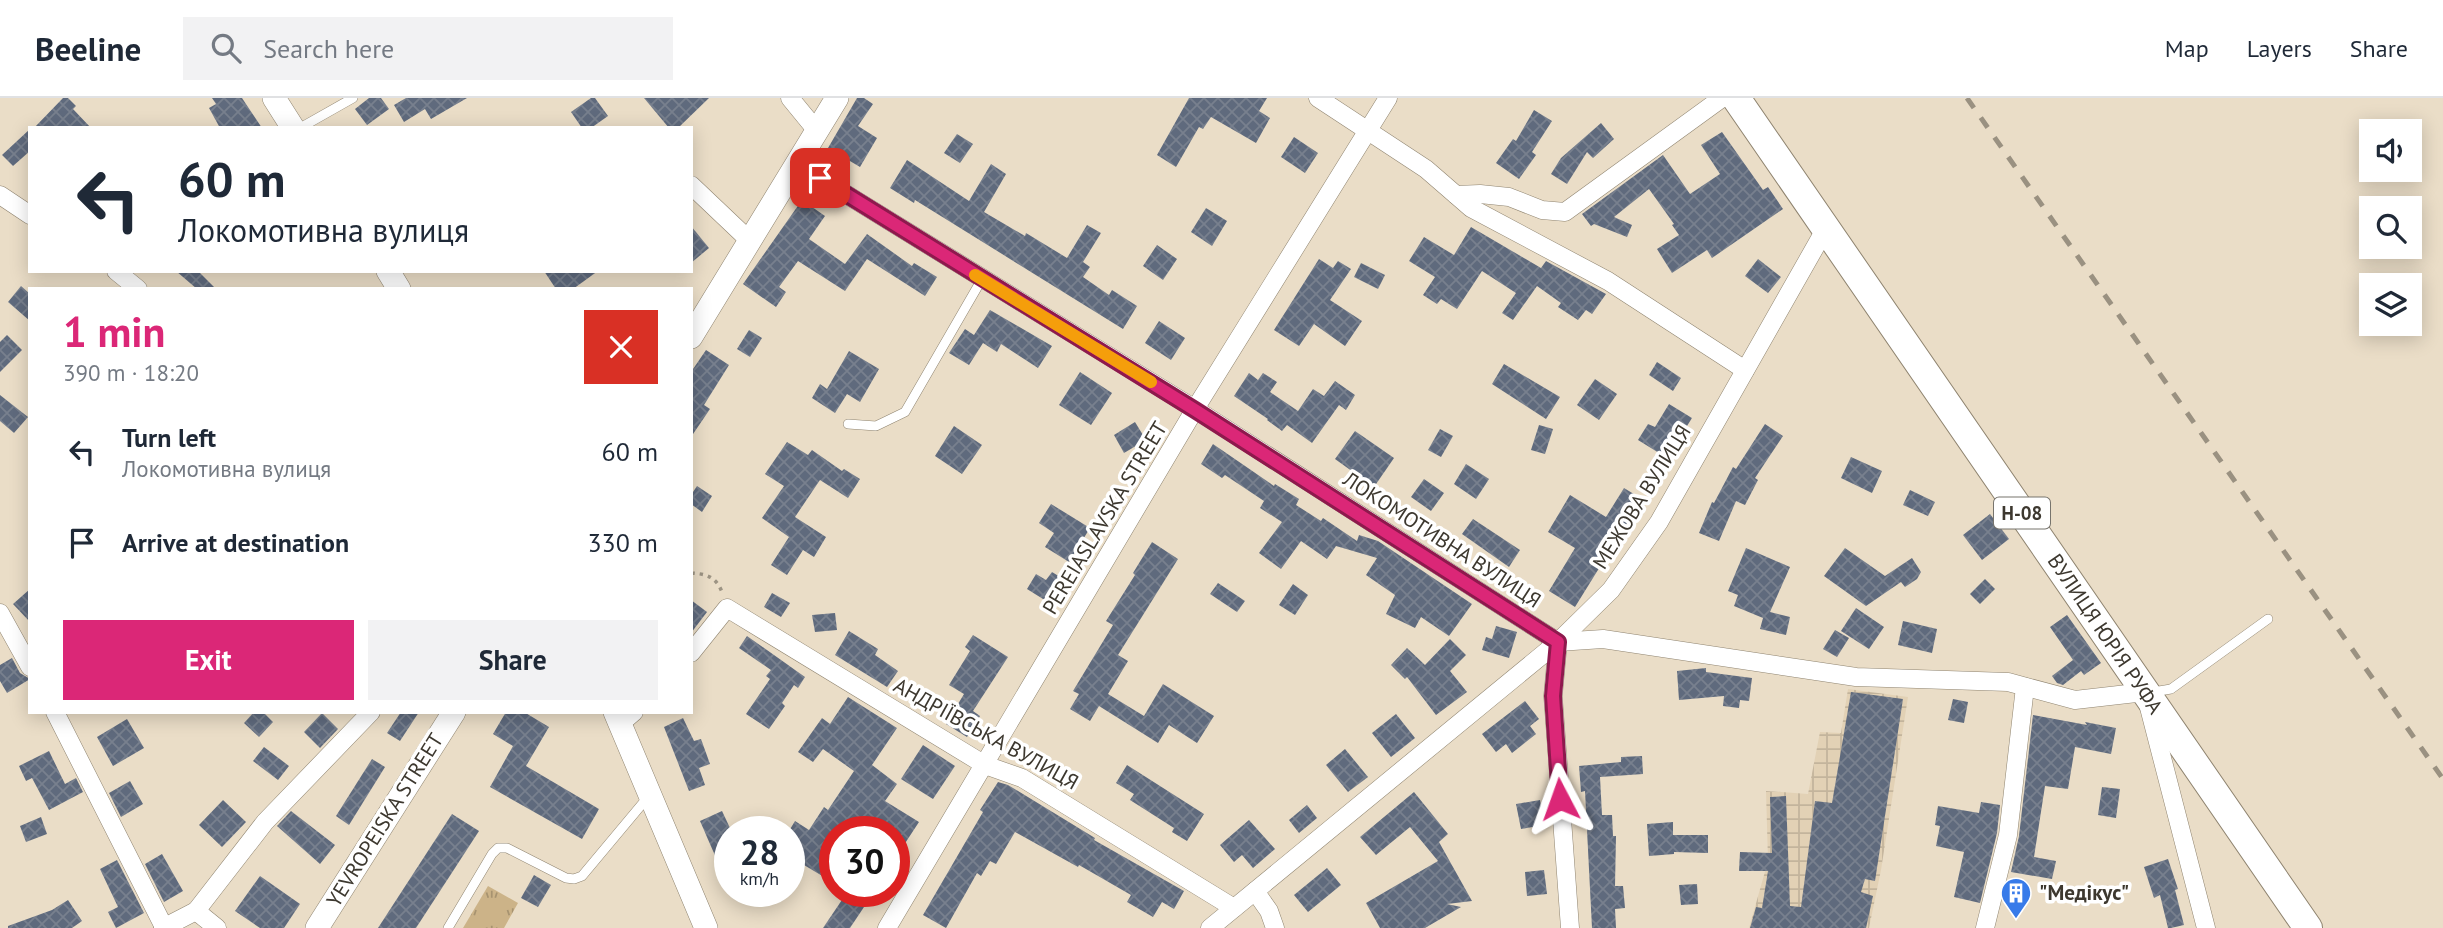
<!DOCTYPE html>
<html lang="en">
<head>
<meta charset="utf-8">
<style>
	:root { --surface:#fff; --page:#f2f2f3; --text:#1f2937; --muted:#747a83; --line:#e0e1e3; --accent:#db2777 }
	body { margin:0; font-family:"PT Sans",sans-serif; background:var(--page); color:var(--text); height:100vh; display:flex; flex-direction:column; font-size:26px; white-space:nowrap }
	* { box-sizing:border-box; margin:0 }
	p { font-size:23px; color:var(--muted) }
	.icon { flex:none; width:38px; height:38px; fill:none; stroke:currentColor; stroke-width:2; stroke-linecap:round; stroke-linejoin:round }
	.map { position:relative; flex:1; overflow:hidden }
	.panel { position:absolute; left:28px; top:189px; width:665px; height:427px; display:flex; flex-direction:column; background:var(--surface); border-radius:0px; box-shadow:0 4px 18px #0003 }
	.panel>* { flex:none }
	.banner { position:absolute; left:28px; top:28px; width:665px; height:147px; border-radius:0px; box-shadow:0 4px 18px #0003; background:#fff; color:var(--text); overflow:hidden }
	.buttons { position:absolute; left:2359px; top:21px; display:grid; gap:14px }
	.buttons a { display:grid; place-items:center; width:63px; height:63px; border-radius:0px; background:var(--surface); box-shadow:0 4px 18px #0003; font-size:35px }
	.speed { position:absolute; left:714px; top:718px; display:flex; gap:14px; font-size:35px; font-weight:700; text-align:center }
	.speed>* { display:grid; place-content:center; width:91px; height:91px; border-radius:50%; background:var(--surface); box-shadow:0 4px 18px #0003; line-height:1 }
	.speed small { font-size:18px; font-weight:400 }
	.speed .limit { border:10px solid #d22; background:#fff; color:#111 }
	.pin { position:absolute; display:grid; place-items:center; width:60px; height:60px; color:#fff; margin:-30px; border-radius:14px; box-shadow:0 4px 10px #0006 }
	.me { position:absolute; width:77px; margin:-38px; rotate:356deg; stroke-linejoin:round; filter:drop-shadow(0 0 5px #0008) }
	.turn { display:flex; align-items:center; gap:24px; height:147px; padding:0 35px; font-size:32px }
	.turn .icon { width:91px; height:91px; stroke-width:2.5 }
	.turn b { display:block; font-size:49px; line-height:60px }
	.round { display:grid; place-items:center; flex:none; width:74px; height:74px; border-radius:0px; background:var(--page) }
	.summary { display:flex; align-items:center; justify-content:space-between; height:119px; padding:0 35px }
	h1 { font-size:42px; font-weight:800; line-height:52px; color:var(--accent) }
	.primary-button { display:flex; gap:14px; margin-top:auto; padding:14px 35px }
	.primary-button a { flex:1; height:80px; border-radius:0px; background:var(--accent); color:#fff; font-size:28px; font-weight:800; line-height:80px; text-align:center }
	.primary-button a+a { background:var(--page); color:var(--text) }
	ul { padding:0; list-style:none }
	li { display:flex; align-items:center; gap:21px; height:91px; padding:0 35px }
	li div { flex:1 }
	li b { display:block; font-size:26px }
	li em { font-style:normal }
	header { display:flex; align-items:center; gap:42px; box-sizing:border-box; height:98px; padding:0 35px; background:var(--surface); border-bottom:2px solid var(--line) }
	header strong { font-size:33px }
	nav { display:flex; gap:38px; margin-inline-start:auto; font-size:24px }
	.search { width:490px; height:63px; background:var(--page); display:flex; align-items:center; gap:18px; box-sizing:border-box; padding:0 24px; border-radius:0px; color:var(--muted); font-size:26px }
	.map>svg:first-child { display:block }
	.industrial { fill:url(#industrial-grid) }
	.park { fill:url(#park-tufts) }
	.building { fill:url(#building-cross-hatch) }
	.lines { fill:none; stroke-linecap:round; stroke-linejoin:round }
	.service-casing { stroke:#8f8470; stroke-width:10 }
	.minor-casing { stroke:#8f8470; stroke-width:19 }
	.tertiary-casing { stroke:#8f8470; stroke-width:24 }
	.primary-casing { stroke:#8f8470; stroke-width:30 }
	.path { stroke:#9d9484; stroke-width:3.5; stroke-dasharray:3.5 5; stroke-linecap:butt }
	.service { stroke:#fff; stroke-width:9 }
	.minor { stroke:#fff; stroke-width:18 }
	.tertiary { stroke:#fff; stroke-width:23 }
	.primary { stroke:#fff; stroke-width:28 }
	.rail { stroke:#9a9181; stroke-width:5; stroke-dasharray:12 12; stroke-linecap:butt }
	.route-casing { stroke:#8e194d; stroke-width:18 }
	.route { stroke:#db2777; stroke-width:12 }
	.slow { stroke:#f59e0b; stroke-width:12 }
	.labels { text-anchor:middle; stroke-width:7; stroke-linejoin:round; paint-order:stroke }
	.shield { fill:#fff; stroke:#77746d; stroke-width:2 }
	.shield-label { font-size:19px; font-weight:bold; fill:#3d382f }
	.street-label { font-size:21px; fill:#3d382f; stroke:#fff }
	.poi-label { font-size:21px; font-weight:bold; fill:#3d382f; stroke:#fff; text-anchor:start }
</style>
</head>
<body>
<header>
<strong>Beeline</strong>
<div class="search"><svg class="icon" aria-label="search" viewBox="0 0 24 24"><circle cx="10" cy="10" r="6"/><path d="M15 15l6 6"/></svg>Search here</div>
<nav><a>Map</a><a>Layers</a><a>Share</a></nav>
</header>
<div class="map">
<svg width="2443" height="830" viewBox="0 0 2443 830">
	<defs>
		<pattern id="industrial-grid" width="8" height="8" patternUnits="userSpaceOnUse" patternTransform="scale(1.75)"><rect width="8" height="8" fill="#e2d1b5"/><path d="M0 4h8M4 0v8" fill="none" stroke="#c3b49c"/></pattern>
		<pattern id="park-tufts" width="24" height="20" patternUnits="userSpaceOnUse" patternTransform="scale(1.75)"><rect width="24" height="20" fill="#ccb388"/><path d="M3 7l-1-3M5 7V3M7 7l1-3M15 17l-1-3M17 17v-4M19 17l1-3" fill="none" stroke="#a79370"/></pattern>
		<pattern id="building-cross-hatch" width="8" height="8" patternUnits="userSpaceOnUse" patternTransform="scale(1.75)"><rect width="8" height="8" fill="#5f6a7d"/><path d="M0 0l8 8M0 8l8-8" fill="none" stroke="#78808e"/></pattern>
	</defs>
	<rect width="100%" height="100%" fill="#eaddc7"/>
	<!-- industrial -->
	<path class="industrial" d="M1848 591 1908 599 1881 772 1869 830H1749L1768 763 1766 693 1808 696 1820 634 1841 635Z"/>
	<!-- park -->
	<path class="park" d="M488 788 518 805 504 830H463Z"/>
	<!-- building -->
	<g class="building">
		<path d="M63 0H68L76 8 73 11 91 30H34Z"/>
		<path d="M212 0H242L262 30H220L209 10 216 6Z"/>
		<path d="M369 0H381L389 11 367 27 355 11Z"/>
		<path d="M406 0H467L431 21 425 11 404 24 394 7Z"/>
		<path d="M591 0H595L608 18 591 30H582L571 14Z"/>
		<path d="M644 0H709L678 30H669Z"/>
		<path d="M857 0H864L873 6 858 28 877 40 860 69 828 50Z"/>
		<path d="M1189 0H1267L1259 13 1270 20 1256 45 1211 19 1203 31 1199 29 1176 69 1157 57Z"/>
		<path d="M1534 12 1552 23 1532 54 1536 57 1519 81 1496 65 1513 41 1516 43Z"/>
		<path d="M1601 25 1614 41 1593 60 1587 54 1567 86 1551 76 1561 60Z"/>
		<path d="M30 31V53L13 68 2 57Z"/>
		<path d="M1722 34 1763 92 1768 89 1783 111 1712 160 1707 152 1672 175 1657 151 1679 137 1672 127 1674 126 1649 91 1614 119 1632 127 1627 139 1594 126 1591 128 1582 116 1663 57 1690 96 1720 76 1701 47Z"/>
		<path d="M957 36 973 46 960 65 944 55Z"/>
		<path d="M1294 39 1318 55 1305 75 1281 59Z"/>
		<path d="M907 62 969 103 991 66 1006 76 984 114 1025 138 1026 135 1067 160 1087 127 1101 135 1083 164 1090 169 1083 179 1109 197 1112 192 1137 208 1123 231 915 102 914 105 890 90Z"/>
		<path d="M802 102 825 118 809 141 845 166 867 136 912 168 914 165 937 179 925 198 867 161 845 193 798 163 779 189 786 194 776 209 743 186Z"/>
		<path d="M1206 110 1227 123 1212 148 1191 134Z"/>
		<path d="M691 128 709 150 691 165Z"/>
		<path d="M1471 129 1541 170 1546 163 1606 196 1592 216 1586 212 1578 222 1558 209 1561 205 1537 188 1513 222 1502 215 1516 195 1482 173 1457 211 1441 201 1437 206 1423 197 1435 179 1409 163 1424 139 1454 157Z"/>
		<path d="M1157 147 1177 161 1163 182 1143 168Z"/>
		<path d="M1319 161 1333 170 1338 163 1351 171 1330 202 1362 223 1345 248 1314 226 1299 248 1274 232Z"/>
		<path d="M1758 161 1781 179 1768 195 1745 178Z"/>
		<path d="M1361 165 1385 177 1378 191 1354 179Z"/>
		<path d="M176 173H198L216 191H197Z"/>
		<path d="M544 173H598L573 191H556Z"/>
		<path d="M21 188 30 196V223L8 204Z"/>
		<path d="M990 212 1052 248 1038 270 1001 246 997 254 983 245 969 267 949 255 965 231 974 237Z"/>
		<path d="M1159 223 1185 240 1171 262 1145 245Z"/>
		<path d="M749 232 762 240 750 259 737 251Z"/>
		<path d="M7 237 22 252 0 274V244Z"/>
		<path d="M706 252 729 267 704 307 710 311 691 339V274Z"/>
		<path d="M849 253 879 271 860 304 847 296 835 315 812 300 820 286 827 291Z"/>
		<path d="M1657 264 1681 280 1673 293 1649 277Z"/>
		<path d="M1504 266 1560 299 1546 321 1492 286Z"/>
		<path d="M1080 274 1112 295 1091 327 1059 307Z"/>
		<path d="M1249 275 1258 282 1263 275 1277 284 1270 294 1298 313 1313 291 1324 298 1335 283 1355 297 1346 312 1339 307 1312 345 1287 327 1282 333 1267 322 1268 321 1234 298Z"/>
		<path d="M1595 281 1617 296 1599 322 1577 307Z"/>
		<path d="M0 297 28 319 14 335 0 323Z"/>
		<path d="M1669 306 1692 320 1667 360 1638 342 1648 326 1655 329Z"/>
		<path d="M1135 324 1146 342 1124 355 1114 337Z"/>
		<path d="M1765 326 1783 338 1755 380 1758 382 1745 407 1736 403 1719 443 1699 435 1712 404 1714 405 1733 369 1736 371Z"/>
		<path d="M1539 327 1553 331 1545 356 1531 352Z"/>
		<path d="M954 328 982 347 962 376 935 358Z"/>
		<path d="M1440 331 1453 338 1441 359 1428 352Z"/>
		<path d="M1355 333 1394 360 1374 389 1335 361Z"/>
		<path d="M787 344 808 357 812 352 842 373 844 371 860 381 848 400 820 382 795 419 826 439 814 459 803 452 787 477 771 467 789 439 762 420 784 388 765 376Z"/>
		<path d="M1213 346 1274 388 1275 386 1299 401 1296 407 1321 423 1323 420 1357 443 1359 437 1378 443 1472 506 1449 538 1421 519 1415 530 1386 516 1395 497 1366 477 1377 460 1336 448 1327 461 1301 443 1281 471 1259 455 1282 424 1260 410 1264 403 1225 377 1222 380 1201 366Z"/>
		<path d="M1851 359 1882 373 1872 395 1841 380Z"/>
		<path d="M1466 366 1489 381 1476 401 1454 386Z"/>
		<path d="M1424 381 1444 395 1431 413 1411 399Z"/>
		<path d="M697 388 712 398 702 414 691 406V397Z"/>
		<path d="M1624 390 1642 401 1575 509 1549 493 1575 450 1548 434 1570 397 1606 419Z"/>
		<path d="M1910 392 1935 404 1928 418 1903 407Z"/>
		<path d="M1051 406 1090 430 1069 464 1045 449 1054 435 1039 425Z"/>
		<path d="M1990 416 2009 441 1982 462 1963 437Z"/>
		<path d="M1473 421 1520 452 1509 469 1462 436Z"/>
		<path d="M1152 444 1178 461 1118 557 1128 563 1108 596 1144 618 1163 586 1214 618 1197 645 1169 627 1158 645 1099 608 1090 623 1070 611 1079 596 1073 593 1113 527 1106 523 1135 477 1133 475Z"/>
		<path d="M1746 450 1790 469 1770 514 1790 519 1786 537 1760 531 1763 520 1734 508 1738 497 1728 493Z"/>
		<path d="M1845 450 1885 478 1912 460 1921 474 1917 481 1905 489 1901 484 1866 508 1824 478Z"/>
		<path d="M1052 474 1065 482 1051 506 1027 491 1036 476 1046 482Z"/>
		<path d="M1985 481 1995 491 1980 506 1970 496Z"/>
		<path d="M1218 485 1245 503 1237 514 1210 496Z"/>
		<path d="M1293 486 1308 497 1295 517 1279 507Z"/>
		<path d="M30 491V524L13 506Z"/>
		<path d="M772 495 790 505 781 519 764 509Z"/>
		<path d="M691 502 707 514 691 535Z"/>
		<path d="M1856 510 1884 529 1869 551 1841 533Z"/>
		<path d="M835 515 837 532 815 534 812 517Z"/>
		<path d="M2067 517 2101 565 2084 577 2081 573 2063 587 2057 585 2052 578 2073 562 2050 529Z"/>
		<path d="M1903 523 1937 531 1932 555 1898 547Z"/>
		<path d="M1496 528 1517 534 1509 560 1482 552 1486 539 1492 541Z"/>
		<path d="M1835 532 1849 540 1837 559 1823 551Z"/>
		<path d="M849 533 878 551 875 557 898 573 887 589 835 557Z"/>
		<path d="M973 537 1008 559 973 613 980 618 967 639 946 626 964 596 949 587 970 553 965 549Z"/>
		<path d="M747 538 805 579 798 590 794 587 782 605 785 608 769 631 746 616 770 581 766 578 771 572 739 550Z"/>
		<path d="M1450 541 1466 557 1450 573 1467 594 1436 617 1407 579 1405 581 1391 567 1407 550 1425 567Z"/>
		<path d="M12 560 20 575 30 581 7 595 0 583V567Z"/>
		<path d="M1706 570V574L1752 580 1749 603 1740 602 1739 610 1723 608 1724 598 1679 602 1677 573Z"/>
		<path d="M1851 594 1903 601 1875 783 1865 781 1861 794 1873 798 1866 830H1750L1756 809 1762 810 1768 773H1739L1740 754 1772 755 1770 699 1786 698 1790 808 1801 809 1815 703 1832 705Z"/>
		<path d="M848 599 897 630 872 667 897 686 885 703 919 724 894 762V733H835V773L829 782 789 758V733L795 723 809 732 824 709 828 712 854 673 823 651 813 664 798 654 822 620 830 626Z"/>
		<path d="M1953 601 1968 604 1964 625 1948 622Z"/>
		<path d="M1525 603 1539 621 1530 628 1536 636 1512 655 1506 646 1496 654 1482 636Z"/>
		<path d="M254 614H263L273 624 259 639 244 625Z"/>
		<path d="M401 614H419L400 643 387 635Z"/>
		<path d="M506 614H524L549 629 526 668 599 711 582 741 490 689 513 648 493 636Z"/>
		<path d="M322 615 338 631 320 650 304 634Z"/>
		<path d="M1396 616 1415 640 1391 659 1372 635Z"/>
		<path d="M2033 617 2087 627 2085 624 2116 630 2111 656 2075 649 2068 691 2045 688 2034 759 2056 763 2052 781 2011 774 2019 738Z"/>
		<path d="M683 620 694 643 701 641 710 666 699 670 705 687 689 693 664 629Z"/>
		<path d="M127 621 144 650 113 668 97 639Z"/>
		<path d="M923 647 955 668 933 701 901 681Z"/>
		<path d="M264 649 289 668 278 682 253 663Z"/>
		<path d="M1345 651 1368 679 1348 694 1326 667Z"/>
		<path d="M49 653 65 686 76 680 83 694 49 712 32 680 26 683 19 668Z"/>
		<path d="M1642 658 1643 676 1600 679 1602 717H1612L1613 738H1616L1615 788H1623L1625 810 1615 811 1616 830H1592L1585 693 1581 694 1579 668 1621 664V659Z"/>
		<path d="M372 661 385 669 349 727 336 718Z"/>
		<path d="M1127 667 1204 716 1187 743 1172 734 1174 730 1130 702 1134 696 1116 685Z"/>
		<path d="M130 683 143 706 121 719 109 695Z"/>
		<path d="M998 684 1008 687 1095 740 1094 742 1184 793 1174 811 1162 804 1153 819 1127 804 1131 797 1079 767 1078 769 1015 734 996 766 990 763 981 778 977 775 946 830 923 817 983 714 980 712Z"/>
		<path d="M2102 689 2120 691 2116 720 2098 717Z"/>
		<path d="M1414 694 1448 736 1439 744 1472 803 1447 806 1461 809 1425 830H1380L1366 805 1438 763 1410 729 1376 757 1360 739Z"/>
		<path d="M223 702 246 724 222 749 199 727Z"/>
		<path d="M1540 702 1544 727 1521 731 1516 706Z"/>
		<path d="M1981 704 2000 707 1997 735 1980 805 1954 799 1964 754 1936 748 1940 728 1935 727 1938 708 1979 715Z"/>
		<path d="M1307 707 1317 720 1299 735 1289 722Z"/>
		<path d="M291 713 335 747 320 766 277 728Z"/>
		<path d="M722 713 730 730V764L720 769 700 723Z"/>
		<path d="M452 716 479 733 416 830H378Z"/>
		<path d="M41 719 47 736 26 744 20 728Z"/>
		<path d="M1249 722 1275 751 1253 770 1242 757 1234 764 1220 747Z"/>
		<path d="M1673 724V737H1708V755L1674 754V756L1649 758 1647 726Z"/>
		<path d="M162 756 183 793 164 804 145 766Z"/>
		<path d="M2168 761 2178 791 2175 792 2184 827 2171 830H2168L2160 797 2154 800 2144 769Z"/>
		<path d="M117 762 144 815 116 830 108 814 118 809 100 771Z"/>
		<path d="M1327 770 1341 787 1308 814 1294 797Z"/>
		<path d="M1544 772 1547 796 1527 798 1525 774Z"/>
		<path d="M534 777 551 787 538 809 521 800Z"/>
		<path d="M260 778 300 806 284 830H260L235 813Z"/>
		<path d="M1697 786 1698 806 1681 807 1679 787Z"/>
		<path d="M848 793H859L870 800 850 830H823Z"/>
		<path d="M68 802 82 823 72 830H8V828L52 812Z"/>
	</g>
	<g class="lines">
		<!-- service casing -->
		<g class="service-casing">
			<g id="service">
				<path d="M300 30 353 0"/>
				<path d="M848 326 876 328 905 314 982 181"/>
				<path d="M2153 594 2171 591 2268 521"/>
				<path d="M448 830 492 756 498 750H507L566 780 574 781 582 778 648 699"/>
			</g>
		</g>
		<!-- minor casing -->
		<g class="minor-casing">
			<g id="minor">
				<path d="M790 0 817 33"/>
				<path d="M1318 0 1426 71 1471 110 1608 183 1745 272"/>
				<path d="M797 66 1195 311 1558 544 1603 541 1856 579 2008 584 2075 602 2145 594 2206 830"/>
				<path d="M691 87 750 143"/>
				<path d="M0 97 30 117"/>
				<path d="M1456 97 1480 96 1509 99 1542 112 1565 114 1722 0"/>
				<path d="M116 173 138 191"/>
				<path d="M0 515 30 569"/>
				<path d="M1558 544 1553 598 1570 830"/>
				<path d="M691 555 727 510 985 667 1022 680 1234 810"/>
				<path d="M55 614 164 829"/>
				<path d="M620 626 634 614"/>
				<path d="M1255 793 1269 813 1275 830"/>
				<path d="M196 813 265 724 371 614"/>
				<path d="M163 830 196 813 217 830"/>
				<path d="M887 830 1195 311 1388 0"/>
				<path d="M1210 830 1558 544 1611 492 1659 424 1826 130"/>
				<path d="M1985 830 2008 737 2025 589"/>
			</g>
		</g>
		<!-- tertiary casing -->
		<g class="tertiary-casing">
			<g id="tertiary">
				<path d="M274 0 293 30"/>
				<path d="M388 173 399 191"/>
				<path d="M691 239 837 0"/>
				<path d="M615 614 706 830"/>
				<path d="M317 830 454 614"/>
			</g>
		</g>
		<!-- primary casing -->
		<g class="primary-casing">
			<path id="primary" d="M1736 0 2308 830"/>
		</g>
		<!-- path -->
		<path class="path" d="M691 475C707 476 716 479 722 494"/>
		<!-- service -->
		<use href="#service" class="service"/>
		<!-- minor -->
		<use href="#minor" class="minor"/>
		<!-- tertiary -->
		<use href="#tertiary" class="tertiary"/>
		<!-- primary -->
		<use href="#primary" class="primary"/>
		<!-- rail -->
		<path class="rail" d="M1967 0 2443 681"/>
	</g>
	<g class="lines">
		<!-- route casing -->
		<g class="route-casing">
			<path id="route" d="M820 80 1195 312 1558 544 1553 598 1560 701"/>
		</g>
		<!-- route -->
		<use href="#route" class="route"/>
		<!-- slow -->
		<path class="slow" d="M975 177 1151 284"/>
	</g>
	<!-- icons -->
	<defs>
		<g id="building-pin" transform="scale(1.575)"><path d="M0 17L-7.5 6A9.5 9.5 0 1 1 7.5 6Z" fill="#387be9" stroke="#fff"/><path d="M-4-6H4V6H1V3H-1V6H-4ZM-2.5-4.3h1.7v1.8h-1.7ZM.8-4.3h1.7v1.8H.8ZM-2.5-1h1.7V.8h-1.7ZM.8-1h1.7V.8H.8Z" fill="#fff"/></g>
	</defs>
	<g fill-rule="evenodd">
		<use href="#building-pin" x="2016" y="795"/>
	</g>
	<g class="labels">
		<!-- shield labels -->
		<rect class="shield" x="1994" y="399.5" width="56" height="31" rx="5"/>
		<g class="shield-label">
			<text x="2022" y="422">Н-08</text>
		</g>
		<!-- street labels -->
		<g class="street-label">
			<text transform="translate(1642 399) rotate(-58)" y="7">МЕЖОВА ВУЛИЦЯ</text>
			<text transform="translate(1105 420) rotate(-59)" y="7">PEREIASLAVSKA STREET</text>
			<text transform="translate(1442 442) rotate(33)" y="7">ЛОКОМОТИВНА ВУЛИЦЯ</text>
			<text transform="translate(2105 536) rotate(56)" y="7">ВУЛИЦЯ ЮРІЯ РУФА</text>
			<text transform="translate(986 636) rotate(29)" y="7">АНДРІЇВСЬКА ВУЛИЦЯ</text>
			<text transform="translate(385 722) rotate(-58)" y="7">YEVROPEISKA STREET</text>
		</g>
		<!-- poi labels -->
		<g class="poi-label">
			<text x="2039" y="802">"Медікус"</text>
		</g>
	</g>
</svg>
<div class="buttons">
<a><svg class="icon" aria-label="sound" viewBox="0 0 24 24"><path d="M4 9h4l5-4v14l-5-4H4zM17 9q2 3 0 6"/></svg></a>
<a><svg class="icon" aria-label="search" viewBox="0 0 24 24"><circle cx="10" cy="10" r="6"/><path d="M15 15l6 6"/></svg></a>
<a><svg class="icon" aria-label="layers" viewBox="0 0 24 24"><path d="M12 4l9 5-9 5-9-5zM3 14l9 5 9-5"/></svg></a>
</div>
<div class="speed"><div>28<small>km/h</small></div><div class="limit">30</div></div>
<div class="pin" style="left:820px;top:80px;background:#d93025"><svg class="icon" aria-label="arrive" viewBox="0 0 24 24"><path d="M6 21V4h12l-3 4 3 4H6"/></svg></div>
<svg class="me" style="left:1560px;top:701px" viewBox="-20 -20 40 40"><path d="M0-17L14 15 0 8-14 15z" fill="#db2777" stroke="#fff" stroke-width="4"/></svg>
<div class="banner">
<div class="turn"><svg class="icon" aria-label="left" viewBox="0 0 24 24"><path d="M17 20v-9H6M10 6l-5 5 5 5"/></svg><div><b>60 m</b>Локомотивна вулиця</div></div>
</div>
<section class="panel">
<div class="summary"><div><h1>1 min</h1><p>390 m · 18:20</p></div><a class="round" style="background:#d93025;color:#fff"><svg class="icon" aria-label="close" viewBox="0 0 24 24"><path d="M6 6l12 12M18 6L6 18"/></svg></a></div>
<ul>
<li><svg class="icon" aria-label="left" viewBox="0 0 24 24"><path d="M17 20v-9H6M10 6l-5 5 5 5"/></svg><div><b>Turn left</b><p>Локомотивна вулиця</p></div><em>60 m</em></li>
<li><svg class="icon" aria-label="arrive" viewBox="0 0 24 24"><path d="M6 21V4h12l-3 4 3 4H6"/></svg><div><b>Arrive at destination</b></div><em>330 m</em></li>
</ul>
<div class="primary-button"><a>Exit</a><a>Share</a></div>
</section>
</div>
</body>
</html>
